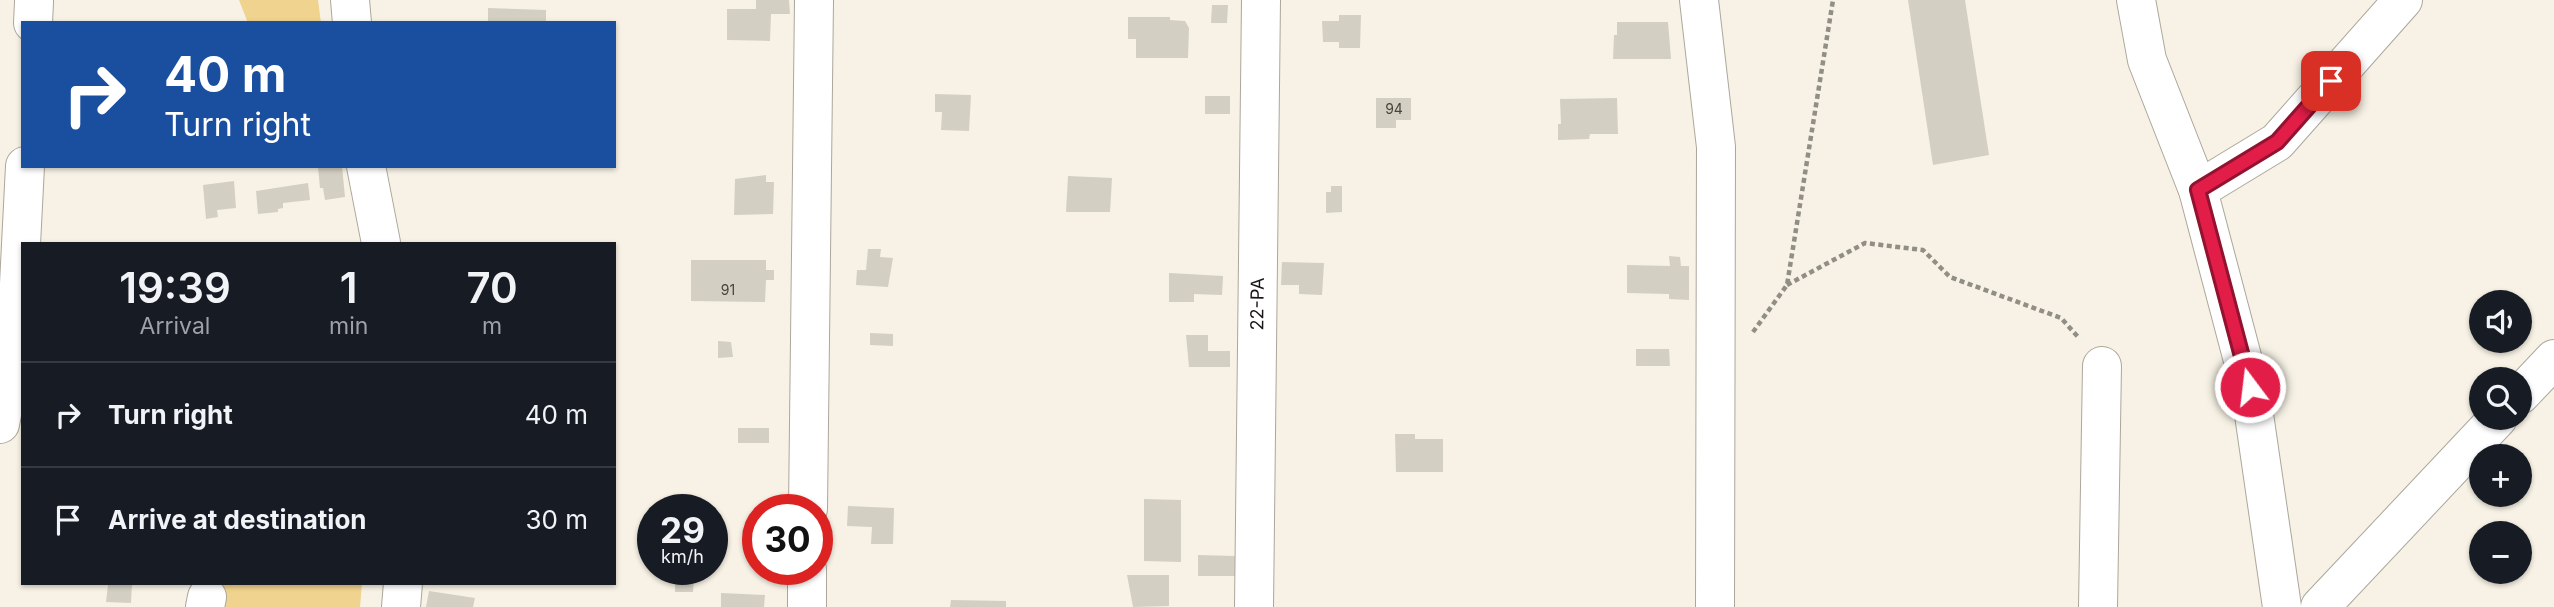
<!DOCTYPE html>
<html lang="en">
<head>
<meta charset="utf-8">
<style>
	:root { --surface:#171b24; --page:#20242c; --text:#f1f3f6; --muted:#9ea1a6; --line:#363941 }
	body { margin:0; font-family:Inter,sans-serif; background:var(--page); color:var(--text); height:100vh; display:flex; flex-direction:column; font-size:26px; white-space:nowrap }
	* { box-sizing:border-box; margin:0 }
	p { font-size:23px; color:var(--muted) }
	.icon { flex:none; width:38px; height:38px; fill:none; stroke:currentColor; stroke-width:2; stroke-linecap:round; stroke-linejoin:round }
	.map { position:relative; flex:1; overflow:hidden }
	.drawer { position:absolute; left:21px; top:242px; width:595px; height:343px; display:flex; flex-direction:column; background:var(--surface); border-radius:0px; box-shadow:0 2px 5px #0004 }
	.drawer>* { flex:none }
	.guide { position:absolute; left:21px; top:21px; width:595px; height:147px; border-radius:0px; box-shadow:0 2px 5px #0004; background:#1a4fa0; color:#fff; overflow:hidden }
	.buttons { position:absolute; left:2469px; top:290px; display:grid; gap:14px }
	.buttons a { display:grid; place-items:center; width:63px; height:63px; border-radius:50%; background:var(--surface); box-shadow:0 2px 5px #0004; font-size:35px }
	.speed { position:absolute; left:637px; top:494px; display:flex; gap:14px; font-size:35px; font-weight:700; text-align:center }
	.speed>* { display:grid; place-content:center; width:91px; height:91px; border-radius:50%; background:var(--surface); box-shadow:0 2px 5px #0004; line-height:1 }
	.speed small { font-size:18px; font-weight:400 }
	.speed .limit { border:10px solid #d22; background:#fff; color:#111 }
	.pin { position:absolute; display:grid; place-items:center; width:60px; height:60px; color:#fff; margin:-30px; border-radius:14px; box-shadow:0 4px 10px #0006 }
	.me { position:absolute; width:77px; margin:-38px; rotate:345deg; stroke-linejoin:round; filter:drop-shadow(0 0 5px #0008) }
	.turn { display:flex; align-items:center; gap:24px; height:147px; padding:0 28px; font-size:32px }
	.turn .icon { width:91px; height:91px; stroke-width:2.5 }
	.turn b { display:block; font-size:49px; line-height:60px }
	.eta { display:flex; justify-content:space-evenly; align-items:center; height:119px; text-align:center }
	.eta b { font-size:42px; font-weight:600; line-height:49px }
	ul { padding:0; list-style:none }
	li { display:flex; align-items:center; gap:21px; height:105px; padding:0 28px; border-top:2px solid var(--line) }
	li div { flex:1 }
	li b { display:block; font-size:26px }
	li em { font-style:normal }
	.map>svg:first-child { display:block }
	.green { fill:#f0d38e }
	.building { fill:#d4cfc3 }
	.lines { fill:none; stroke-linecap:round; stroke-linejoin:round }
	.minor-casing { stroke:#aca79c; stroke-width:40 }
	.path { stroke:#918e85; stroke-width:4.5; stroke-dasharray:5 3.5; stroke-linecap:butt }
	.minor { stroke:#fff; stroke-width:38 }
	.route-casing { stroke:#92132f; stroke-width:18 }
	.route { stroke:#e11d48; stroke-width:12 }
	.labels { text-anchor:middle; stroke-width:5; stroke-linejoin:round; paint-order:stroke }
	.number-label { font-size:14px; fill:#47443e }
	.street-label { font-size:18px; fill:#181612; stroke:#fff }
</style>
</head>
<body>
<div class="map">
<svg width="2554" height="607" viewBox="0 0 2554 607">
	<rect width="100%" height="100%" fill="#f7f2e5"/>
	<!-- green -->
	<g class="green">
		<path d="M239 0H318L321 23H248Z"/>
		<path d="M222 583H362L360 607H218Z"/>
	</g>
	<!-- building -->
	<g class="building">
		<path d="M756 0H789L790 14H771L770 41 727 40V9H756Z"/>
		<path d="M1908 0H1965L1989 155 1933 165Z"/>
		<path d="M1212 5H1228L1227 23H1211Z"/>
		<path d="M488 8 546 10V23L488 22Z"/>
		<path d="M1339 15H1361L1360 48H1339V42H1323L1322 21H1339Z"/>
		<path d="M1128 17H1170V20L1185 21 1189 28 1188 58H1136V39H1128Z"/>
		<path d="M1617 22H1668L1671 59H1613L1614 35H1617Z"/>
		<path d="M935 94 971 95 969 131 941 130 942 112H935Z"/>
		<rect x="1205" y="96" width="25" height="18"/>
		<path d="M1376 98H1411V120H1396V128H1376Z"/>
		<path d="M1617 98 1618 134H1590L1589 139 1558 140V124H1561L1560 99Z"/>
		<path d="M342 166 345 197 325 200 323 188H320L318 167Z"/>
		<path d="M766 175V182H774L773 214 734 215 735 179Z"/>
		<path d="M1068 176 1112 178 1110 212H1066Z"/>
		<path d="M234 181 236 208 217 210 218 217 206 219 203 185Z"/>
		<path d="M308 183 310 200 283 203V208L278 209V212L258 214 256 191Z"/>
		<path d="M1331 186H1342V212L1326 213V192H1331Z"/>
		<path d="M868 249H881L880 257 893 258 888 287 856 285 857 270H866Z"/>
		<path d="M1669 256 1680 257 1681 266H1689V300L1669 299V294L1627 293V265L1670 266Z"/>
		<path d="M691 260H766V270H774V280H766L765 302 691 301Z"/>
		<path d="M1282 262 1324 263 1322 295 1299 294V285H1281Z"/>
		<path d="M1169 273 1223 276 1222 295 1194 294V302H1169Z"/>
		<path d="M870 333 893 334V346L870 345Z"/>
		<path d="M1186 335H1208V351H1230V367H1189Z"/>
		<path d="M718 341 731 342 733 357 718 358Z"/>
		<path d="M1636 349H1669L1670 366H1636Z"/>
		<rect x="738" y="428" width="31" height="15"/>
		<path d="M1395 434H1415V439H1443V472H1396Z"/>
		<path d="M1144 499 1181 500V562L1144 561Z"/>
		<path d="M848 506 894 508 893 544H871L872 527 847 526Z"/>
		<path d="M1198 555 1236 556V576H1198Z"/>
		<path d="M1127 575H1169V606L1133 607Z"/>
		<path d="M675 577 694 579 693 592H675Z"/>
		<path d="M100 583H132L131 603 106 602 108 585H100Z"/>
		<path d="M429 591 475 598 473 607H426Z"/>
		<path d="M721 593 765 595 764 607H721Z"/>
		<path d="M951 600 1006 601V607H950Z"/>
	</g>
	<g class="lines">
		<!-- minor casing -->
		<g class="minor-casing">
			<g id="minor">
				<path d="M350 0 352 23"/>
				<path d="M1699 0 1716 147 1715 607"/>
				<path d="M2136 0 2147 60 2198 190 2250 387 2282 607"/>
				<path d="M33 23 34 2"/>
				<path d="M366 166 381 243"/>
				<path d="M2198 190 2277 142 2403 0"/>
				<path d="M2520 395 2554 359"/>
				<path d="M0 424 16 343 25 166"/>
				<path d="M808 509 814 0"/>
				<path d="M205 607 207 597"/>
				<path d="M401 607 403 583"/>
				<path d="M807 607V569"/>
				<path id="s1" d="M1254 607 1261 0"/>
				<path d="M2098 607 2102 366"/>
				<path d="M2320 607 2498 418"/>
			</g>
		</g>
		<!-- path -->
		<g class="path">
			<path d="M1787 285 1865 243 1923 250 1950 277 2061 318 2079 338"/>
			<path d="M1753 332 1787 285 1833 0"/>
		</g>
		<!-- minor -->
		<use href="#minor" class="minor"/>
	</g>
	<g class="lines">
		<!-- route casing -->
		<g class="route-casing">
			<path id="route" d="M2250 387 2198 190 2277 142 2331 81"/>
		</g>
		<!-- route -->
		<use href="#route" class="route"/>
	</g>
	<g class="labels">
		<!-- number labels -->
		<g class="number-label">
			<text x="1394" y="114">94</text>
			<text x="728" y="295">91</text>
		</g>
		<!-- street labels -->
		<g class="street-label">
			<text dy="6" stroke="none"><textPath href="#s1" startOffset="303">22-РА</textPath></text>
		</g>
	</g>
</svg>
<div class="buttons">
<a><svg class="icon" aria-label="sound" viewBox="0 0 24 24"><path d="M4 9h4l5-4v14l-5-4H4zM17 9q2 3 0 6"/></svg></a>
<a><svg class="icon" aria-label="search" viewBox="0 0 24 24"><circle cx="10" cy="10" r="6"/><path d="M15 15l6 6"/></svg></a>
<a>+</a>
<a>−</a>
</div>
<div class="speed"><div>29<small>km/h</small></div><div class="limit">30</div></div>
<div class="pin" style="left:2331px;top:81px;background:#d93025"><svg class="icon" aria-label="arrive" viewBox="0 0 24 24"><path d="M6 21V4h12l-3 4 3 4H6"/></svg></div>
<svg class="me" style="left:2250px;top:387px" viewBox="-20 -20 40 40"><circle r="17" fill="#e11d48" stroke="#fff" stroke-width="3"/><path d="M0-11L8 9 0 5-8 9z" fill="#fff"/></svg>
<div class="guide">
<div class="turn"><svg class="icon" aria-label="right" viewBox="0 0 24 24"><path d="M7 20v-9h11M14 6l5 5-5 5"/></svg><div><b>40 m</b>Turn right</div></div>
</div>
<section class="drawer">
<div class="eta">
<div><b>19:39</b><p>Arrival</p></div>
<div><b>1</b><p>min</p></div>
<div><b>70</b><p>m</p></div>
</div>
<ul>
<li><svg class="icon" aria-label="right" viewBox="0 0 24 24"><path d="M7 20v-9h11M14 6l5 5-5 5"/></svg><div><b>Turn right</b></div><em>40 m</em></li>
<li><svg class="icon" aria-label="arrive" viewBox="0 0 24 24"><path d="M6 21V4h12l-3 4 3 4H6"/></svg><div><b>Arrive at destination</b></div><em>30 m</em></li>
</ul>
</section>
</div>
</body>
</html>
